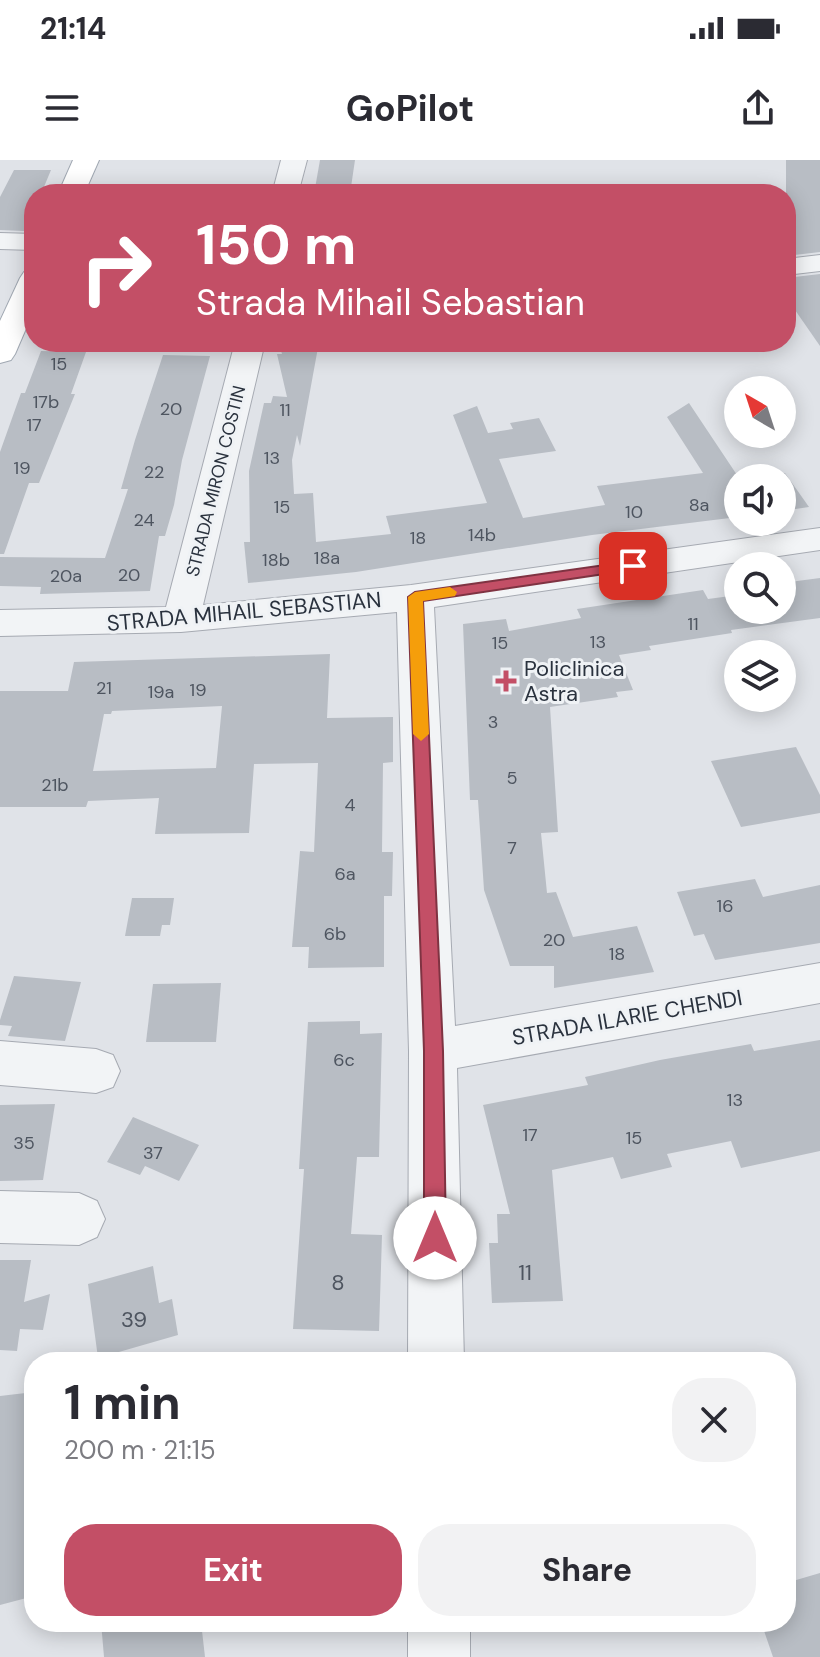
<!DOCTYPE html>
<html lang="en">
<head>
<meta charset="utf-8">
<style>
	:root { --surface:#fff; --page:#f2f2f3; --text:#2b2b33; --muted:#7c7c81; --accent:#c34f66 }
	body { margin:0; font-family:"DM Sans",sans-serif; background:var(--page); color:var(--text); height:100vh; display:flex; flex-direction:column; font-size:30px; white-space:nowrap }
	* { box-sizing:border-box; margin:0 }
	p { font-size:26px; color:var(--muted) }
	.icon { flex:none; width:44px; height:44px; fill:none; stroke:currentColor; stroke-width:2; stroke-linecap:round; stroke-linejoin:round }
	.map { position:relative; flex:1; overflow:hidden }
	.side { position:absolute; left:24px; top:1192px; width:772px; height:280px; display:flex; flex-direction:column; background:var(--surface); border-radius:32px; box-shadow:0 4px 20px #0003 }
	.side>* { flex:none }
	.banner { position:absolute; left:24px; top:24px; width:772px; height:168px; border-radius:32px; box-shadow:0 4px 20px #0003; background:#c34f66; color:#fff; overflow:hidden }
	.needle { width:52px; rotate:321deg }
	.tools { position:absolute; left:724px; top:216px; display:grid; gap:16px }
	.tools a { display:grid; place-items:center; width:72px; height:72px; border-radius:50%; background:var(--surface); box-shadow:0 4px 20px #0003; font-size:40px }
	.pin { position:absolute; display:grid; place-items:center; width:68px; height:68px; color:#fff; margin:-34px; border-radius:16px; box-shadow:0 4px 12px #0006 }
	.me { position:absolute; width:88px; margin:-44px; rotate:0deg; stroke-linejoin:round; filter:drop-shadow(0 0 6px #0008) }
	.turn { display:flex; align-items:center; gap:28px; height:168px; padding:0 40px; font-size:36px }
	.turn .icon { width:104px; height:104px; stroke-width:2.5 }
	.turn b { display:block; font-size:56px; line-height:68px }
	.round { display:grid; place-items:center; flex:none; width:84px; height:84px; border-radius:32px; background:var(--page) }
	.overview { display:flex; align-items:center; justify-content:space-between; height:136px; padding:0 40px }
	h1 { font-size:48px; font-weight:700; line-height:60px }
	.primary-button { display:flex; gap:16px; margin-top:auto; padding:16px 40px }
	.primary-button a { flex:1; height:92px; border-radius:32px; background:var(--accent); color:#fff; font-size:32px; font-weight:700; line-height:92px; text-align:center }
	.primary-button a+a { background:var(--page); color:var(--text) }
	.status { display:flex; justify-content:space-between; align-items:center; height:56px; padding:0 40px; background:var(--surface); direction:ltr }
	.status svg { height:22px; fill:currentColor }
	header { display:flex; justify-content:space-between; align-items:center; height:104px; padding:0 40px; background:var(--surface); font-size:36px; font-weight:700 }
	.map>svg:first-child { display:block }
	.building { fill:#b8bdc4; fill-rule:evenodd }
	.lines { fill:none; stroke-linecap:round; stroke-linejoin:round }
	.minor-casing { stroke:#a6aab2; stroke-width:2 }
	.major-casing { stroke:#a0a8b2; stroke-width:2 }
	.minor { fill:#f2f4f6; fill-rule:evenodd }
	.major { fill:#fff; fill-rule:evenodd }
	.route { fill:#c34f66; stroke:#7f3342; stroke-width:2 }
	.slow { fill:#f59e0b }
	.poi-dot { fill:#c34f66; stroke:#eff2f5; stroke-width:3 }
	.labels { text-anchor:middle; stroke-width:6; stroke-linejoin:round; paint-order:stroke }
	.number-label { font-size:18px; fill:#4e5560 }
	.far-street-label { font-size:18px; fill:#2a323e; stroke:#eff2f5 }
	.street-label { font-size:22px; fill:#2a323e; stroke:#eff2f5 }
	.poi-label { font-size:22px; fill:#2a323e; stroke:#eff2f5; text-anchor:start }
	.near-number-label { font-size:22px; fill:#4e5560 }
</style>
</head>
<body>
<div class="status"><b>21:14</b><svg viewBox="0 0 49 12"><path d="M0 12V9h3v3zM5 12V6h3v6zM10 12V3h3v9zM15 12V0h3v12zM26 1h20v11H26zM47 4h2v5h-2z"/></svg></div>
<header><svg class="icon" aria-label="menu" viewBox="0 0 24 24"><path d="M4 6h16M4 12h16M4 18h16"/></svg>GoPilot<svg class="icon" aria-label="share" viewBox="0 0 24 24"><path d="M12 15V3M7 8l5-5 5 5M5 13v7h14v-7"/></svg></header>
<div class="map">
<svg width="820" height="1497" viewBox="0 0 820 1497">
	<rect width="100%" height="100%" fill="#e0e3e8"/>
	<!-- building -->
	<g class="building">
		<path d="M320 0H355L350 34H314Z"/>
		<path d="M786 0H820V92L786 96Z"/>
		<path d="M14 10H51L41 34H34V49L24 71 0 70V37Z"/>
		<path d="M820 114V186L786 137V118Z"/>
		<path d="M319 182 300 286 297 275 292 300 294 334 313 333 316 382 391 374 386 356 487 343 453 255 477 246 488 273 513 269 510 263 539 258 556 291 499 299 523 358 605 345 597 326 703 313 667 257 689 243 739 318 738 357 592 375 356 412 248 423 244 382H250L249 311 264 243H271L273 236 287 237 277 194H282L279 184Z"/>
		<path d="M41 191 86 192 71 234H75L39 323H29L4 394H0V292L21 233H25Z"/>
		<path d="M163 195 210 196 182 300 174 345 165 376H159L150 431 40 434 41 427 0 426V397L105 398 128 329H121L135 280Z"/>
		<path d="M785 313 809 347 782 351V318H753Z"/>
		<path d="M820 418V458L731 470 732 473 649 486 651 490 619 495 633 530 616 532 618 537 550 547 558 672 541 673 547 733 556 732 573 777 637 766 654 812 554 828V806H510L484 730 478 640H470L463 464 506 459 509 471 581 458 577 449 703 430 708 439 738 435V450H782V423Z"/>
		<path d="M330 494 327 558 393 557V602L383 603 382 692H393L392 736H384V807L308 808 309 787H292L300 691 314 692 318 603 254 604 249 673 155 674 159 638 88 641 86 647H0V531H68L74 502ZM222 546 216 608 93 611 104 554H111L112 551Z"/>
		<path d="M796 587 820 635V653L741 667 711 601Z"/>
		<path d="M755 719 763 737 820 725V783L715 800 704 774 694 776 677 732Z"/>
		<path d="M132 738H174L170 765H162L160 776H125Z"/>
		<path d="M14 816 81 822 65 881 8 876 12 866 0 865V860Z"/>
		<path d="M221 823 216 882H146L153 824Z"/>
		<path d="M360 861V874L382 873 379 997H357L351 1074 382 1075 379 1171 293 1169 304 1009H299L308 862Z"/>
		<path d="M820 880V991L741 1008 731 981 667 994 672 1007 621 1019 613 997 552 1010 563 1141 492 1143 489 1083H498L497 1054H510L483 945 588 925 585 917 660 900 751 884 754 891Z"/>
		<path d="M55 944 43 1020 0 1021V945Z"/>
		<path d="M133 957 199 985 179 1021 145 1006 140 1015 107 1002Z"/>
		<path d="M0 1100H31L24 1142 50 1134 43 1170 20 1169 17 1191 0 1190Z"/>
		<path d="M153 1106 159 1143 172 1139 178 1175 98 1198 88 1124Z"/>
		<path d="M34 1232V1436L0 1445V1236Z"/>
		<path d="M820 1413V1497H773L761 1462H786V1423Z"/>
		<path d="M101 1462H201L205 1497H104Z"/>
	</g>
	<g class="lines">
		<!-- minor casing -->
		<g class="minor-casing">
			<g id="minor">
				<path d="M281 0H307L298 34H272Z"/>
				<path d="M0 73 34 74V90L0 89Z"/>
				<path d="M820 95V111L786 115V99Z"/>
				<path d="M235 182H265L203 445 411 425 820 368V390L434 447 455 866 820 803V843L457 908 464 1202H408L409 891 397 452 181 472 0 476V450L166 447Z"/>
				<path d="M0 881 96 889 113 895 120 911 113 927 96 933 0 925Z"/>
				<path d="M0 1031 79 1033 97 1041 105 1059 97 1077 79 1085 0 1083Z"/>
				<rect x="408" y="1462" width="62" height="35"/>
			</g>
		</g>
		<!-- major casing -->
		<g class="major-casing">
			<g id="major">
				<path d="M73 0H99L84 34H58Z"/>
				<path d="M34 110V150L15 194 11 200 0 203V161L20 118 24 112Z"/>
			</g>
		</g>
		<!-- minor -->
		<use href="#minor" class="minor"/>
		<!-- major -->
		<use href="#major" class="major"/>
	</g>
	<!-- route -->
	<path class="route" d="M633 401 641 406 638 409 423 441 443 891 446 1078 443 1085 435 1088 427 1085 424 1078V891L408 437 415 432Z"/>
	<!-- slow -->
	<path class="slow" d="M450 427 457 432 455 436 423 441 429 574 421 581 413 574 408 437 415 432Z"/>
	<!-- markers -->
	<path class="poi-dot" d="M502 509h8v8h8v8h-8v8h-8v-8h-8v-8h8z"/>
	<g class="labels">
		<!-- number labels -->
		<g class="number-label">
			<text x="59" y="210">15</text>
			<text x="46" y="248">17b</text>
			<text x="171" y="255">20</text>
			<text x="285" y="256">11</text>
			<text x="34" y="271">17</text>
			<text x="272" y="304">13</text>
			<text x="22" y="314">19</text>
			<text x="154" y="318">22</text>
			<text x="699" y="351">8a</text>
			<text x="282" y="353">15</text>
			<text x="634" y="358">10</text>
			<text x="144" y="366">24</text>
			<text x="482" y="381">14b</text>
			<text x="418" y="384">18</text>
			<text x="327" y="404">18a</text>
			<text x="276" y="406">18b</text>
			<text x="129" y="421">20</text>
			<text x="66" y="422">20a</text>
			<text x="693" y="470">11</text>
			<text x="598" y="488">13</text>
			<text x="500" y="489">15</text>
			<text x="104" y="534">21</text>
			<text x="198" y="536">19</text>
			<text x="161" y="538">19a</text>
			<text x="493" y="568">3</text>
			<text x="512" y="624">5</text>
			<text x="55" y="631">21b</text>
			<text x="350" y="651">4</text>
			<text x="512" y="694">7</text>
			<text x="345" y="720">6a</text>
			<text x="725" y="752">16</text>
			<text x="335" y="780">6b</text>
			<text x="554" y="786">20</text>
			<text x="617" y="800">18</text>
			<text x="344" y="906">6c</text>
			<text x="735" y="946">13</text>
			<text x="530" y="981">17</text>
			<text x="634" y="984">15</text>
			<text x="24" y="989">35</text>
			<text x="153" y="999">37</text>
		</g>
		<!-- far-street labels -->
		<g class="far-street-label">
			<text transform="translate(216 321) rotate(-76)" y="6">STRADA MIRON COSTIN</text>
		</g>
		<!-- street labels -->
		<g class="street-label">
			<text transform="translate(244 451) rotate(-5)" y="8">STRADA MIHAIL SEBASTIAN</text>
			<text transform="translate(627 857) rotate(-10)" y="8">STRADA ILARIE CHENDI</text>
		</g>
		<!-- poi labels -->
		<g class="poi-label">
			<text x="524" y="516">Policlinica<tspan x="524" dy="25">Astra</tspan></text>
		</g>
		<!-- near-number labels -->
		<g class="near-number-label">
			<text x="525" y="1120">11</text>
			<text x="338" y="1130">8</text>
			<text x="134" y="1167">39</text>
		</g>
	</g>
</svg>
<div class="tools">
<a><svg class="needle" viewBox="-14 -14 28 28"><path d="M0-13l5 13h-10z" fill="#e53935"/><path d="M0 13l5-13h-10z" fill="#7c7c81"/></svg></a>
<a><svg class="icon" aria-label="sound" viewBox="0 0 24 24"><path d="M4 9h4l5-4v14l-5-4H4zM17 9q2 3 0 6"/></svg></a>
<a><svg class="icon" aria-label="search" viewBox="0 0 24 24"><circle cx="10" cy="10" r="6"/><path d="M15 15l6 6"/></svg></a>
<a><svg class="icon" aria-label="layers" viewBox="0 0 24 24"><path d="M12 4l9 5-9 5-9-5zM3 14l9 5 9-5"/></svg></a>
</div>
<div class="pin" style="left:633px;top:406px;background:#d93025"><svg class="icon" aria-label="arrive" viewBox="0 0 24 24"><path d="M6 21V4h12l-3 4 3 4H6"/></svg></div>
<svg class="me" style="left:435px;top:1078px" viewBox="-20 -20 40 40"><circle r="19" fill="#fff"/><path d="M0-13L10 11 0 6-10 11z" fill="#c34f66"/></svg>
<div class="banner">
<div class="turn"><svg class="icon" aria-label="right" viewBox="0 0 24 24"><path d="M7 20v-9h11M14 6l5 5-5 5"/></svg><div><b>150 m</b>Strada Mihail Sebastian</div></div>
</div>
<section class="side">
<div class="overview"><div><h1>1 min</h1><p>200 m · 21:15</p></div><a class="round"><svg class="icon" aria-label="close" viewBox="0 0 24 24"><path d="M6 6l12 12M18 6L6 18"/></svg></a></div>
<div class="primary-button"><a>Exit</a><a>Share</a></div>
</section>
</div>
</body>
</html>
